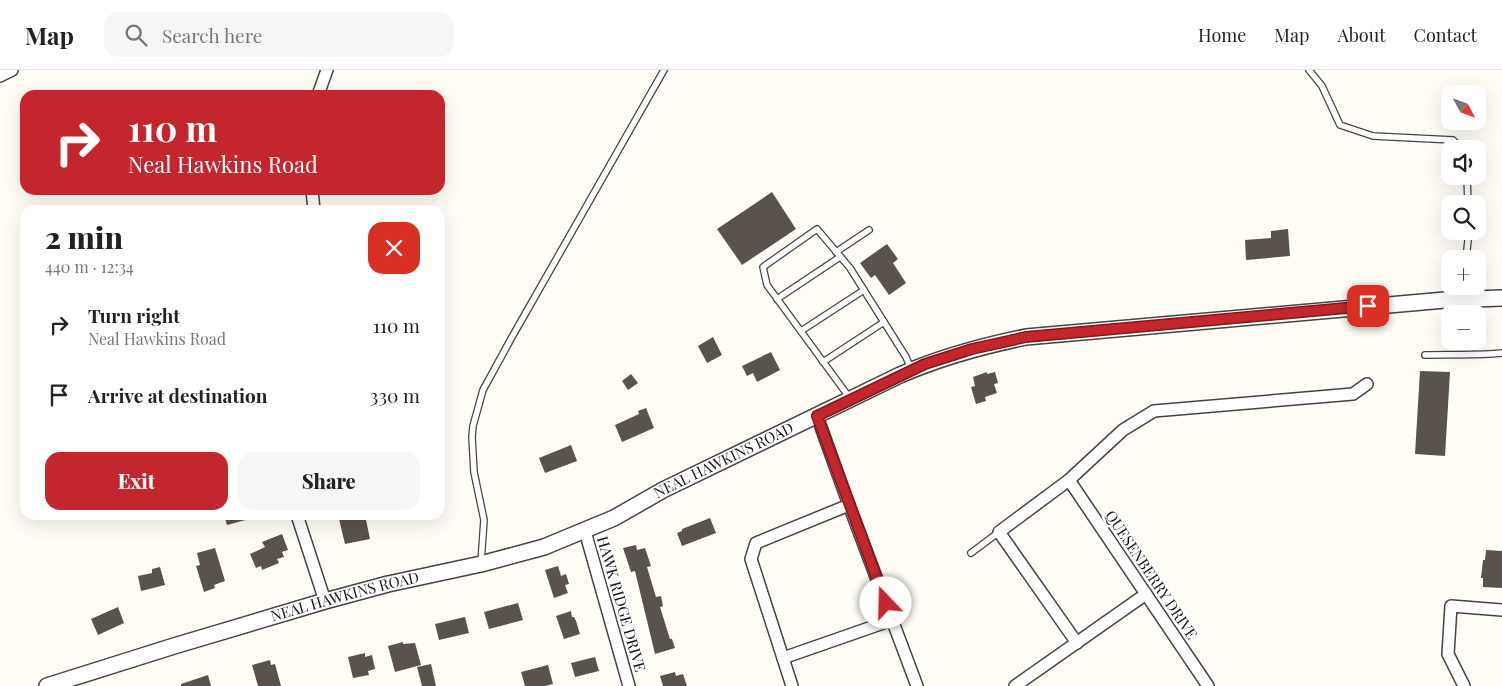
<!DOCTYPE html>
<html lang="en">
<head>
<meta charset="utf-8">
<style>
	:root { --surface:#fff; --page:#f6f6f6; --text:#222; --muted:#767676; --line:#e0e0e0; --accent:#c4262e }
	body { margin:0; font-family:"Playfair Display",serif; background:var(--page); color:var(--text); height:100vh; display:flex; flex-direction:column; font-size:19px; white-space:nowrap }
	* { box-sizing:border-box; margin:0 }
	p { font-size:16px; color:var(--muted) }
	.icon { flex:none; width:28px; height:28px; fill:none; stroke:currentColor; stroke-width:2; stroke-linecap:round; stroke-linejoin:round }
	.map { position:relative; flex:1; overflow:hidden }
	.sheet { position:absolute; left:20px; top:135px; width:425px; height:315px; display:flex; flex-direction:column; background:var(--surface); border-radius:15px; box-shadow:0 5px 20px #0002 }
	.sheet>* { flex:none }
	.hud { position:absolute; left:20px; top:20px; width:425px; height:105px; border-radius:15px; box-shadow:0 5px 20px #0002; background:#c4262e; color:#fff; overflow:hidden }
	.needle { width:32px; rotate:131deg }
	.tools { position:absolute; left:1441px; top:15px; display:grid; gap:10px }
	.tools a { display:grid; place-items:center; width:45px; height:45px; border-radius:10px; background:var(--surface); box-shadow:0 5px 20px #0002; font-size:25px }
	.pin { position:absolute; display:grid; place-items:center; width:42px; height:42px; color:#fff; margin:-21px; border-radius:10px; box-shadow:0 2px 8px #0006 }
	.me { position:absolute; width:55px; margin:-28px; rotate:339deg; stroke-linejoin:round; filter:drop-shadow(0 0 4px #0008) }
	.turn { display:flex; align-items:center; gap:18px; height:105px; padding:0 25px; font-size:22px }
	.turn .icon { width:65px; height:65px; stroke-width:2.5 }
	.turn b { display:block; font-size:35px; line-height:42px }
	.round { display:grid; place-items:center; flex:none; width:52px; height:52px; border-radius:15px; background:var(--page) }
	.summary { display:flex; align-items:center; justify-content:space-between; height:85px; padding:0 25px }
	h1 { font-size:30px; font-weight:800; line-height:38px }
	.primary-button { display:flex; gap:10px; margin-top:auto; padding:10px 25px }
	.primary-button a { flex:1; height:58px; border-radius:15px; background:var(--accent); color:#fff; font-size:20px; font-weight:800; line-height:58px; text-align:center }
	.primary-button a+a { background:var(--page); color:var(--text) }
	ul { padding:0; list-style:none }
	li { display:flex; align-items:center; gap:15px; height:70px; padding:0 25px }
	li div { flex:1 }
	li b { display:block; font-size:19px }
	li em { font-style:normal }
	header { display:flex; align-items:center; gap:30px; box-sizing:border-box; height:70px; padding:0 25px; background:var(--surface); border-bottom:1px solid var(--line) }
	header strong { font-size:24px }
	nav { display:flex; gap:28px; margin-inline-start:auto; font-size:18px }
	.search { width:350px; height:45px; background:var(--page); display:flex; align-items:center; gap:12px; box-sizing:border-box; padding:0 18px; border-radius:15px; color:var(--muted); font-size:19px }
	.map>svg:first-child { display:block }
	.building { fill:#5a524d }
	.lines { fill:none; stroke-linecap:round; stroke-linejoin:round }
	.service-casing { stroke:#444; stroke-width:8 }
	.minor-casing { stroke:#444; stroke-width:14 }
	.tertiary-casing { stroke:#444; stroke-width:18 }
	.service { stroke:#fff; stroke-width:5.5 }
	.minor { stroke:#fff; stroke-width:11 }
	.tertiary { stroke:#fff; stroke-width:15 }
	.route-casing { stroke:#7f191e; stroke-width:12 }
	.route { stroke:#c4262e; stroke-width:9 }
	.labels { text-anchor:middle; stroke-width:5; stroke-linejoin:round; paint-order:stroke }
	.street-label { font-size:15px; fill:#111; stroke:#fff }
</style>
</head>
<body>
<header>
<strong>Map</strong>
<div class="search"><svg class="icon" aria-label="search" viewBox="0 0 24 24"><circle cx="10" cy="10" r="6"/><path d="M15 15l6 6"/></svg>Search here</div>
<nav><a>Home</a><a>Map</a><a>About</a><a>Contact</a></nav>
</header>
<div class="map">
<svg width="1502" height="616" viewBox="0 0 1502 616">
	<rect width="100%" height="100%" fill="#fffdf5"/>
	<!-- building -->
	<g class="building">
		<path d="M772 122 796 159 742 195 717 159Z"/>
		<path d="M1288 159 1290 186 1246 190 1245 170 1271 168V161Z"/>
		<path d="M887 174 898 189 893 193 906 213 889 225 875 205 871 208 860 193Z"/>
		<path d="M713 267 722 285 707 293 698 276Z"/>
		<path d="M771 282 780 300 757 312 753 303 747 306 742 296Z"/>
		<path d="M1420 301 1450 302 1445 386 1415 384Z"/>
		<path d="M987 302V304L995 302 998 313 994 314 997 323 985 327 986 331 976 334 971 317 975 316 973 307Z"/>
		<path d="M631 304 638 313 628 320 622 311Z"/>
		<path d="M646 338 654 358 622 372 615 355 639 344 638 341Z"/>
		<path d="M571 375 577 391 545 403 539 388Z"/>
		<path d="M224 445H253V448L227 455Z"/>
		<path d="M357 445H365L370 469 345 474 339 449Z"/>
		<path d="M710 448 716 463 682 476 677 463 682 461V459Z"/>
		<path d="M282 464 288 480 282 482 284 487 277 489 279 493 262 500 261 496 256 498 250 484 265 477 262 472Z"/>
		<path d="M636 475 637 480 645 478 651 496 647 497 656 527 661 526 663 536 660 537 670 569H672L675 578 655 584 635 501 631 502 623 478Z"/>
		<path d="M215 478 225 511 214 515 215 518 204 522 196 496 200 495 197 483Z"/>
		<path d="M1486 480 1502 481V518L1483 517V508H1481L1483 490H1485Z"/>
		<path d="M558 496 561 506 566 504 569 514 565 515 568 523 554 528 545 500Z"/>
		<path d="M160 497 165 515 141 521 138 506 152 503V499Z"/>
		<path d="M518 533 523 550 489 559 484 542Z"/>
		<path d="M118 537 124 553 98 565 91 549Z"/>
		<path d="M571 541 572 547H574L576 551 580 564 564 569 556 546Z"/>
		<path d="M465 547 469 563 439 570 435 554Z"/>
		<path d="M403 572V574L415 573 421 595 395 602 388 576Z"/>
		<path d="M365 583V587L372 585 375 599 368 601 369 605 353 608 348 587Z"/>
		<path d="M595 587 599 601 575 607 571 593Z"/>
		<path d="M270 590 271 595 275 594 281 616H258L252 595Z"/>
		<path d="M431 594 436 616H422L417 597Z"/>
		<path d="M548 595 553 614 545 616H525L521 602Z"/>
		<path d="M675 602 676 606 683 604 687 616H663L660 606Z"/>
		<path d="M208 605 211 616H181V614Z"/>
	</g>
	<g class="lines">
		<!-- service casing -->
		<g class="service-casing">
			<g id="service">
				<path d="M1309 0 1322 16 1340 55 1373 66 1453 70 1462 79"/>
				<path d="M1467 106 1468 134"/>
				<path d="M836 182 869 160"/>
				<path d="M1466 189 1469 161"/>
				<path d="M777 229 840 187"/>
				<path d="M1463 229V216"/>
				<path d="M801 261 864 220"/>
				<path d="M1425 285C1451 284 1476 286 1502 283"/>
				<path d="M823 292 884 252"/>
				<path d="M849 327 767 215 763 197 817 159 850 198 906 287 911 299"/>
				<path d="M971 483 999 462"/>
				<path d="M481 492 484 450 474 402 472 367 473 356 483 320 512 267 664 0"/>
			</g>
		</g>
		<!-- minor casing -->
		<g class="minor-casing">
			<g id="minor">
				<path d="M0 6 12 0"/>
				<path d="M318 25 327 0"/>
				<path d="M312 120 314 140"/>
				<path d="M1069 410 1208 616"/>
				<path d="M849 435 917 616"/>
				<path d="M297 445 325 531"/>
				<path d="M585 461 629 616"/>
				<path d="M1077 573 999 462 1069 410 1123 360 1154 341 1353 324 1367 314"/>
				<path d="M783 588 892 550"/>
				<path d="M792 616 751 489 756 473 849 435 817 346"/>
				<path d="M1015 616 1146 524"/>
				<path d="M1464 616 1448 584 1451 536 1502 540"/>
			</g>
		</g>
		<!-- tertiary casing -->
		<g class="tertiary-casing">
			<g id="tertiary">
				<path id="s1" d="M47 616 174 576 325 531 388 514 481 494 544 477 614 448 663 420 900 305C941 287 982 276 1026 267L1445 230 1502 228"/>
			</g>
		</g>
		<!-- service -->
		<use href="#service" class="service"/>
		<!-- minor -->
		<use href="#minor" class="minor"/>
		<!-- tertiary -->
		<use href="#tertiary" class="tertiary"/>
	</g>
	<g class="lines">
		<!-- route casing -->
		<g class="route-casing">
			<path id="route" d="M886 533 817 346 925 294 972 279 1026 267 1368 236"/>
		</g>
		<!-- route -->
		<use href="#route" class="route"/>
	</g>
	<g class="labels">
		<!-- street labels -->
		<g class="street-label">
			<text dy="5" stroke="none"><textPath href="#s1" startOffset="716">NEAL HAWKINS ROAD</textPath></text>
			<text transform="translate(1151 505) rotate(56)" y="5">QUESENBERRY DRIVE</text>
			<text dy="5" stroke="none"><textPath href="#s1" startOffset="311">NEAL HAWKINS ROAD</textPath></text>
			<text transform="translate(621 534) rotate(74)" y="5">HAWK RIDGE DRIVE</text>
		</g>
	</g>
</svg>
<div class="tools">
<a><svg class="needle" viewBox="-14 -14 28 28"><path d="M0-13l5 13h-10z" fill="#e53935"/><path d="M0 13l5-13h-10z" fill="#767676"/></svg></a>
<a><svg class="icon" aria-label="sound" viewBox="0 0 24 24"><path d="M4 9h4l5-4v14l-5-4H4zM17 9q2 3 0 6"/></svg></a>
<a><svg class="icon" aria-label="search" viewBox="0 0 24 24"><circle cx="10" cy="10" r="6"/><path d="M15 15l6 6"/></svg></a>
<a>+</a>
<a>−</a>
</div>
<div class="pin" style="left:1368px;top:236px;background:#d93025"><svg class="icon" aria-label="arrive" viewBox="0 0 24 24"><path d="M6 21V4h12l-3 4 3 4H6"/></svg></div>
<svg class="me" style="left:886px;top:533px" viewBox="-20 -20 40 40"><circle r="19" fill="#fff"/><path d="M0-13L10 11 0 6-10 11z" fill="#c4262e"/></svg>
<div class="hud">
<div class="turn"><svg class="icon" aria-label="right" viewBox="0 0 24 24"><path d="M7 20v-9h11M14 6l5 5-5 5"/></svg><div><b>110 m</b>Neal Hawkins Road</div></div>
</div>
<section class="sheet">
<div class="summary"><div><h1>2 min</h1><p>440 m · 12:34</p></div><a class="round" style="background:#d93025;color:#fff"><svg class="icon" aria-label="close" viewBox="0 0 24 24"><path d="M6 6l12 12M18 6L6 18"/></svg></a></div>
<ul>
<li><svg class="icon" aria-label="right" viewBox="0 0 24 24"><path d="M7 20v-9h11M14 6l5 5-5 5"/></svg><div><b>Turn right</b><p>Neal Hawkins Road</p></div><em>110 m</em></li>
<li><svg class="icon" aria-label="arrive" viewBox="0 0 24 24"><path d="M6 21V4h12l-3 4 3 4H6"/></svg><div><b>Arrive at destination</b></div><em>330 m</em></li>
</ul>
<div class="primary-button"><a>Exit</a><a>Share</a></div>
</section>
</div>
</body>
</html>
